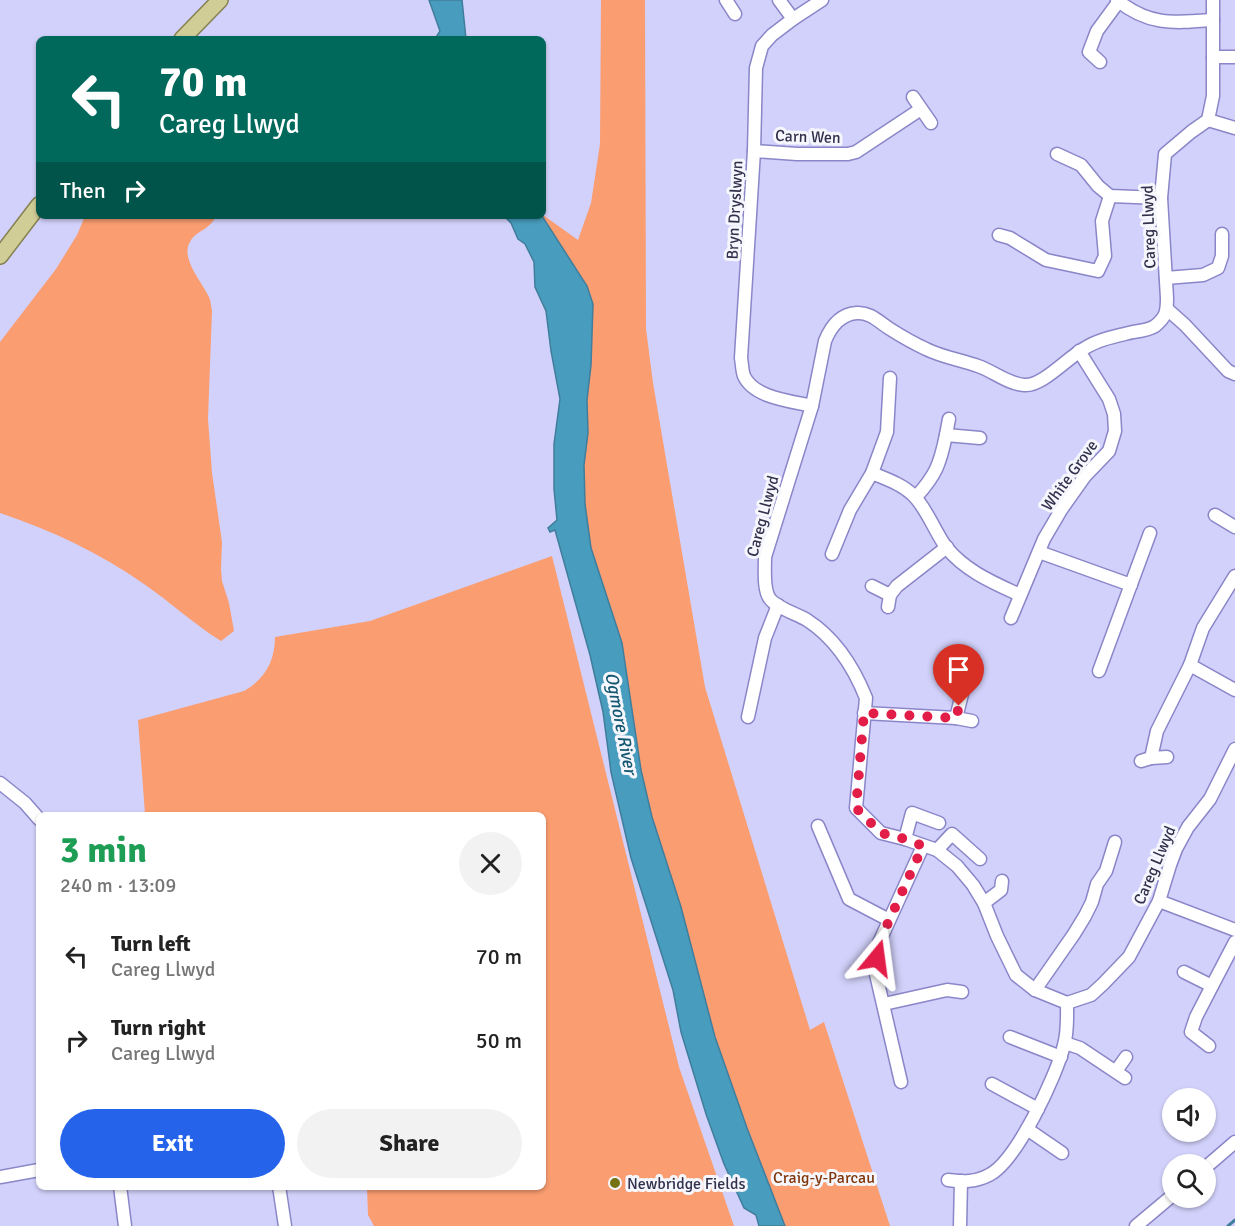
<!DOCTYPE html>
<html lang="en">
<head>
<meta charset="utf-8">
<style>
	:root { --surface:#fff; --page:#f2f2f2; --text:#222; --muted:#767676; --accent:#2563eb }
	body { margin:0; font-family:Signika,sans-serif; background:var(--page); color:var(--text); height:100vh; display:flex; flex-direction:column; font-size:22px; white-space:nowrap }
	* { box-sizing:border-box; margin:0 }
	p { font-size:20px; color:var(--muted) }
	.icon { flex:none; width:33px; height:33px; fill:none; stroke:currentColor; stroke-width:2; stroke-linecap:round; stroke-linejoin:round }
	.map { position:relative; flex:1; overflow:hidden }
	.side { position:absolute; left:36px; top:812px; width:510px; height:378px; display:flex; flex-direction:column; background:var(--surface); border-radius:9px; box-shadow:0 2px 4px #0004 }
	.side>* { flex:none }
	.hud { position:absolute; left:36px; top:36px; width:510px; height:183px; border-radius:9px; box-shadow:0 2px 4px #0004; background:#00695c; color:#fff; overflow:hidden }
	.fabs { position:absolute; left:1162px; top:1088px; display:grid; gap:12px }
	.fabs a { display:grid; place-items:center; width:54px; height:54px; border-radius:50%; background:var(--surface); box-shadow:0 2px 4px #0004; font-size:30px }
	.pin { position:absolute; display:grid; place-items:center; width:51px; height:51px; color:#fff; margin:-62px -26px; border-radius:50% 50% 50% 0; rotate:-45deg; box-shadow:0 0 6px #0007 }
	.pin .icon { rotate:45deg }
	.me { position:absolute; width:66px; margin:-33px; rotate:16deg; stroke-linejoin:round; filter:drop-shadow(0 0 4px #0008) }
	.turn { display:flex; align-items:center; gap:21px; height:126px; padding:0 24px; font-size:27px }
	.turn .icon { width:78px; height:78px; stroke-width:2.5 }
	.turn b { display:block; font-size:42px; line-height:51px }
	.then { display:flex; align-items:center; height:57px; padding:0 24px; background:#0003; gap:12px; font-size:22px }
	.round { display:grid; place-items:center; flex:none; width:63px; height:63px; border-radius:32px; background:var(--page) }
	.headline { display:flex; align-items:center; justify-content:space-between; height:102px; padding:0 24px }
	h1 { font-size:36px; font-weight:700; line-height:45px; color:#1e9e55 }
	.cta { display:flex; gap:12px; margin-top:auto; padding:12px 24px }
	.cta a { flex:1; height:69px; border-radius:36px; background:var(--accent); color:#fff; font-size:24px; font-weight:700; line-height:69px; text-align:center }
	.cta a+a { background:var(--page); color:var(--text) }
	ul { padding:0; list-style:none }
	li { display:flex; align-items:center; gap:18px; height:84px; padding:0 24px }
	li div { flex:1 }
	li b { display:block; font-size:22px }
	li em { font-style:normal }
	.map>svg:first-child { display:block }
	.green { fill:#fa9d70 }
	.water { fill:#489dbe; stroke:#417d9c; stroke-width:1.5 }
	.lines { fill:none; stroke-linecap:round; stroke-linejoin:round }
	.stream { stroke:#417d9c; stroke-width:3 }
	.minor-casing { stroke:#8a86c8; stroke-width:15 }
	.major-casing { stroke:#858150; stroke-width:18 }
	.minor { stroke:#fff; stroke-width:12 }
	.major { stroke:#d0cd97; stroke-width:15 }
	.route { stroke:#e11d48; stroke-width:10; stroke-dasharray:0 18 }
	.poi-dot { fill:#767113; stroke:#f6f6fd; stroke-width:2 }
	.labels { text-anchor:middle; stroke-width:6; stroke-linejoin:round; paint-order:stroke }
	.street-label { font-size:16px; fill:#32314c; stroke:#f6f6fd }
	.park-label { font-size:16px; fill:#80370c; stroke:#f6f6fd }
	.poi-label { font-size:16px; fill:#32314c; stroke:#f6f6fd; text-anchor:start }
	.water-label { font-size:18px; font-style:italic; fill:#135870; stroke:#f6f6fd }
</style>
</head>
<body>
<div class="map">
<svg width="1235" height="1226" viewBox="0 0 1235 1226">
	<rect width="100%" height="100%" fill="#d2d1fb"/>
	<!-- green -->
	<g class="green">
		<path d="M601 0H645L646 329 653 383 705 687 810 1030 824 1022 890 1226H785L747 1128 715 1037 681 907 652 817 641 770 622 643 591 548 585 504 584 465 588 433 587 400 591 365 587 286 542 216 543 215 578 240 591 203 600 144Z"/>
		<path d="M85 216H216C209 231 196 230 190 242 180 258 202 282 209 297 211 302 211 306 212 311L208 419 212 473 222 542 221 569 222 581 229 603 234 631 221 641C194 624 170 602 144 584 100 553 51 530 0 513V342L56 269 77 235Z"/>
		<path d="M552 556 679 1067 734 1226H374L368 1215 367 1187 543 1186V814H145L138 720 244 691C265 679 275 661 275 637L370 621Z"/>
	</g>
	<!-- water -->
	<g class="water">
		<path d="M429 0H462L466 39H435L440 31Z"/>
		<path d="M504 216H542L587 286 593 304 591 365 587 400 588 433 584 465 585 504 591 548 622 643 641 770 652 817 681 907 715 1037 747 1128 785 1226H759L756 1215 744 1208 724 1164 706 1114 681 1032 673 990 631 858 611 772 603 712 590 655 555 530 550 532 548 528 557 520 554 489V444L560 399 551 351 546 311 535 287 534 262 525 244 518 239 511 223Z"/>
	</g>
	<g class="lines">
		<!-- stream -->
		<path class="stream" d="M1228 1226 1235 1220"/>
		<!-- minor casing -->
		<g class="minor-casing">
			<g id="minor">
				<path d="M726 0 735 14"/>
				<path d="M779 0 793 19"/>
				<path d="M1117 0C1149 26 1174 23 1213 20"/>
				<path d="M1213 0V96L1208 120 1191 132 1165 154 1161 198 1167 298C1167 312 1166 317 1155 326 1149 330 1140 331 1133 332 1117 336 1099 339 1085 348 1068 357 1042 387 1024 385 1008 384 993 371 978 366 961 360 942 357 926 349 913 343 901 336 890 329 879 322 870 312 857 313 840 314 831 326 825 341L812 406 765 557C765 569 763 590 770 599 777 608 797 614 807 620 835 638 854 668 866 698L856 808 881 833 905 839 937 850 957 866 973 885 984 903 997 936 1016 975 1035 990 1067 1003 1091 995 1103 984 1129 957 1159 901 1170 865 1176 849 1188 827 1210 799 1235 749"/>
				<path d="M1213 57H1235"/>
				<path d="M1100 62 1089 52 1097 31 1119 1"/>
				<path d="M913 97 931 123"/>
				<path d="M1208 120 1235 128"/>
				<path d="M754 151 797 154H848L856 152 921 109"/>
				<path d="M1057 154 1081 165 1098 186 1110 196 1161 198"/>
				<path d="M999 235 1010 238 1046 260 1098 271 1105 256 1102 221 1110 196"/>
				<path d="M1166 278 1203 275 1218 268 1222 256V234"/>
				<path d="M1167 309 1185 325 1228 371 1235 374"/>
				<path d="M812 406C791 401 754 398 744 376 742 371 742 363 741 358L754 151 756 68 762 46 772 35 793 19 822 0"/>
				<path d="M946 435 949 419"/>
				<path d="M872 473C886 479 902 484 913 495 926 507 935 532 946 547 965 571 994 583 1020 595"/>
				<path d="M916 497C936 475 940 464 946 435L980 438"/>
				<path d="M1215 515 1235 527"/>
				<path d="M1039 552 1131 585"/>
				<path d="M832 554 850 510 872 473 887 432 890 378"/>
				<path d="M872 586 890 595"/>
				<path d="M888 607 890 595 897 586 947 547"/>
				<path d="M1011 618 1044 539 1061 510 1085 476 1109 451 1115 431 1114 414 1109 399 1079 351"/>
				<path d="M1190 665 1235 690"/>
				<path d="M1099 671 1150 533"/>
				<path d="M864 713 956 718 972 721"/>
				<path d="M748 717 765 638 778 605"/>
				<path d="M956 718 962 694"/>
				<path d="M1151 758 1157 731 1190 665 1203 628 1235 576"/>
				<path d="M1141 761 1151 758 1167 757"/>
				<path d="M0 783 25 803 39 819"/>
				<path d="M818 826 849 899 889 920"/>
				<path d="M905 839 912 813 939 823"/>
				<path d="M937 850 952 834 980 859"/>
				<path d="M1159 901 1235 930"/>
				<path d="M984 903 1001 890 1002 881"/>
				<path d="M1184 972 1212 986 1235 942"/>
				<path d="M1035 990 1074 934 1085 916 1092 902 1097 884 1106 871 1115 842"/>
				<path d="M884 1004 947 990 962 992"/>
				<path d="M1010 1037 1061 1057"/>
				<path d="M1065 1043 1080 1048 1125 1078"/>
				<path d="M1209 1046 1191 1032 1196 1017 1212 986"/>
				<path d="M1116 1071 1126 1057"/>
				<path d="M901 1082 875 970 878 945 923 846"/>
				<path d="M992 1084 1038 1109"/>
				<path d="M1027 1129 1062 1153"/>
				<path d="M1206 1167 1235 1142"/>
				<path d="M0 1177 39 1170"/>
				<path d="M948 1180C963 1182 976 1182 989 1175 1016 1162 1057 1075 1064 1045 1068 1031 1067 1017 1067 1003"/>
				<path d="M120 1186 125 1226"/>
				<path d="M279 1186 285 1226"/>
				<path d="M960 1226 961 1181"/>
				<path d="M1136 1226 1173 1195"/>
			</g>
		</g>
		<!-- major casing -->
		<g class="major-casing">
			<g id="major">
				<path d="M182 39 220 0"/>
				<path d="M0 256 39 205"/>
			</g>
		</g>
		<!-- minor -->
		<use href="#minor" class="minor"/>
		<!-- major -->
		<use href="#major" class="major"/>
	</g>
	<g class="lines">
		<!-- route -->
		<path class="route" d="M877 958 878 945 923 846 905 839 881 833 856 808 864 713 956 718 959 706"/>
	</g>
	<!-- markers -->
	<circle class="poi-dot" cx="615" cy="1183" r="6"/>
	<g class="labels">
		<!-- street labels -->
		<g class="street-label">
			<text transform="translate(808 136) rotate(2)" y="6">Carn Wen</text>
			<text transform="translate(734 210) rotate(-87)" y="6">Bryn Dryslwyn</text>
			<text transform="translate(1148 227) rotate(-92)" y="6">Careg Llwyd</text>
			<text transform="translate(1069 475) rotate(-54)" y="6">White Grove</text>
			<text transform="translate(762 516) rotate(-75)" y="6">Careg Llwyd</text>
			<text transform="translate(1154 865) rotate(-67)" y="6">Careg Llwyd</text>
		</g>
		<!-- park labels -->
		<g class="park-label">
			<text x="824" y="1183">Craig-y-Parcau</text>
		</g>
		<!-- poi labels -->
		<g class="poi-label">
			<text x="627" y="1189">Newbridge Fields</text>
		</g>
		<!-- water labels -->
		<g class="water-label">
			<text transform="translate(621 723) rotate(79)" y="6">Ogmore River</text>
		</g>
	</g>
</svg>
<div class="fabs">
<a><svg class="icon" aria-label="sound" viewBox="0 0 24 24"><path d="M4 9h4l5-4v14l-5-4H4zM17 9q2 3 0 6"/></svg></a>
<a><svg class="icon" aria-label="search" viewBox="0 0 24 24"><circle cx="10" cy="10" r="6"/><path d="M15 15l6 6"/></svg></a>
</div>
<div class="pin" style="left:959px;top:706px;background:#d93025"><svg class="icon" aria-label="arrive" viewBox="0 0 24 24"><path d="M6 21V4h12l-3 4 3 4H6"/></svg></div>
<svg class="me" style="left:877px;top:958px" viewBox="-20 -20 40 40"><path d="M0-17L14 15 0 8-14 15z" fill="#e11d48" stroke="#fff" stroke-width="4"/></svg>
<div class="hud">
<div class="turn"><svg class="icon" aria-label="left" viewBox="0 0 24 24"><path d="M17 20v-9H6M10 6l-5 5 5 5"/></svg><div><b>70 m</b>Careg Llwyd</div></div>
<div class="then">Then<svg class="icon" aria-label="right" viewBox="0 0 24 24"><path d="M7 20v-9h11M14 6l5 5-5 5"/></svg></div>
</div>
<section class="side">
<div class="headline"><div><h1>3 min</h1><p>240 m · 13:09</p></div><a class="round"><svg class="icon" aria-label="close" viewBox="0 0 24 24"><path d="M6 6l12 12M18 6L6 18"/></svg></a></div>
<ul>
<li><svg class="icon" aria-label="left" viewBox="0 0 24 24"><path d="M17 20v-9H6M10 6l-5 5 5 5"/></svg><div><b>Turn left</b><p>Careg Llwyd</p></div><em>70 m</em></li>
<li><svg class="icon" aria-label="right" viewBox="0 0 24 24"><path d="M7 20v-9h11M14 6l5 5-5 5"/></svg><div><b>Turn right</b><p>Careg Llwyd</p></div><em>50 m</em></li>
</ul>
<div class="cta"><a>Exit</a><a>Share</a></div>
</section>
</div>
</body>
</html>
